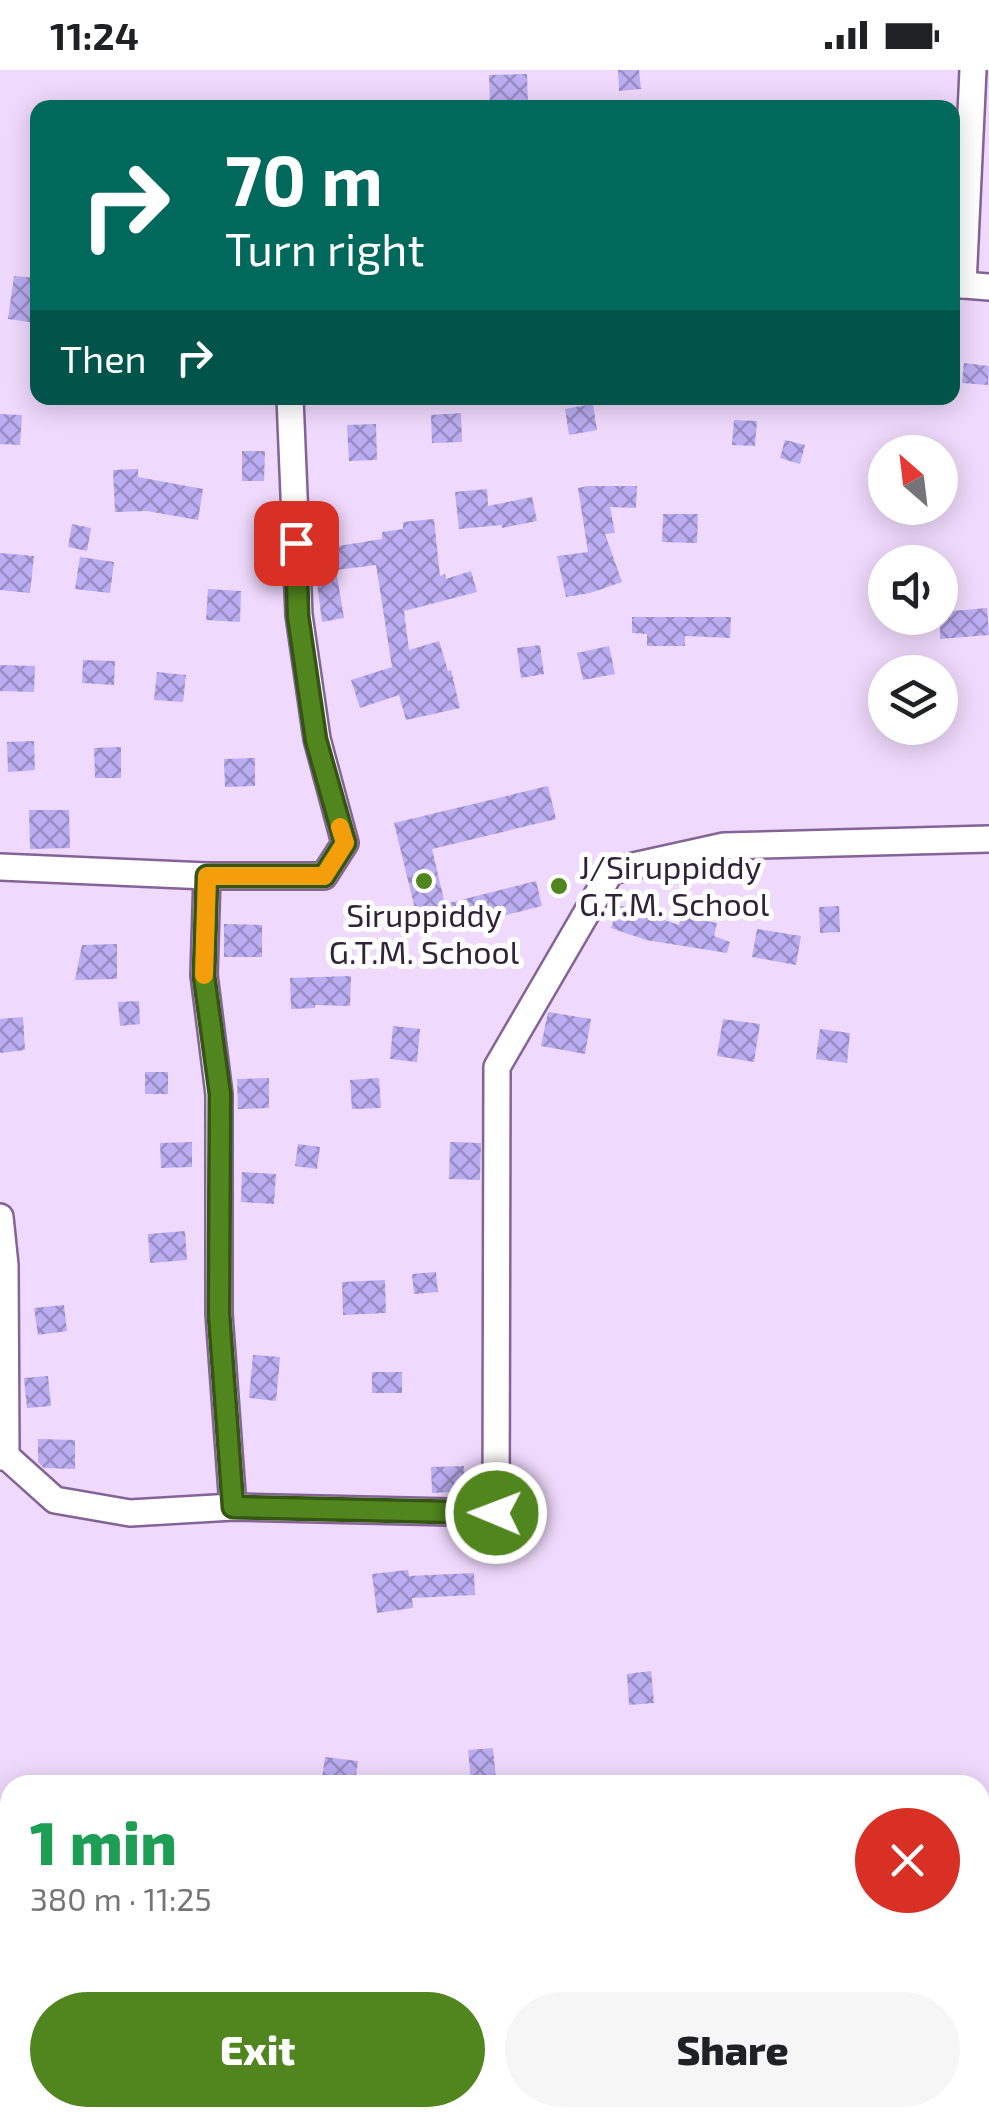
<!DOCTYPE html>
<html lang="en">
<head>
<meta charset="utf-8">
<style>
	:root { --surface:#fff; --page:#f6f6f6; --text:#202124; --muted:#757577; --accent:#51851d }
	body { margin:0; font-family:"Exo 2",sans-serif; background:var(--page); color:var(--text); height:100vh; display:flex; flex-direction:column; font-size:38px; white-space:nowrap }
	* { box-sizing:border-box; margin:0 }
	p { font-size:32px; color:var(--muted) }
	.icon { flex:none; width:55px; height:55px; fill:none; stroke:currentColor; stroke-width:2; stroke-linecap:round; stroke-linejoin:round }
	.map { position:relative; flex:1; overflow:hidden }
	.panel { position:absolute; left:0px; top:1705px; width:990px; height:352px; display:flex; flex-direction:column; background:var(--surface); border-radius:30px 30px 0 0; box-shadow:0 5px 25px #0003 }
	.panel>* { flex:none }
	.top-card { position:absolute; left:30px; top:30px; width:930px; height:305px; border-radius:20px; box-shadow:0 5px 25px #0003; background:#00695c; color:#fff; overflow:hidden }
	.needle { width:65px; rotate:332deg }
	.tools { position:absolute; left:868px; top:365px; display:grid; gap:20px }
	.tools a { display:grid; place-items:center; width:90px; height:90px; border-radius:50%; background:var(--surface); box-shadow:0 5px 25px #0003; font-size:50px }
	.pin { position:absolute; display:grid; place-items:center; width:85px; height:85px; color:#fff; margin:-42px; border-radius:20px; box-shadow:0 5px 15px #0006 }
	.me { position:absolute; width:110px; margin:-55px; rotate:271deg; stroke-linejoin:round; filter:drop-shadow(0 0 8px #0008) }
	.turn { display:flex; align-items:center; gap:35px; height:210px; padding:0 30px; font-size:45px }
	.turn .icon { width:130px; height:130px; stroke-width:2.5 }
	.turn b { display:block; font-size:70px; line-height:85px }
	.then { display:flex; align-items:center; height:95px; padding:0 30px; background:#0003; gap:20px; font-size:38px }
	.round { display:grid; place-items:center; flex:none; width:105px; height:105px; border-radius:52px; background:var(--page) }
	.summary { display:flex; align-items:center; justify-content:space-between; height:170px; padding:0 30px }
	h1 { font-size:60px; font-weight:800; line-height:75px; color:#1e9e55 }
	.action { display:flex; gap:20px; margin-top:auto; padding:20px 30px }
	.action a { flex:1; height:115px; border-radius:60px; background:var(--accent); color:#fff; font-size:40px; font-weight:800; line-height:115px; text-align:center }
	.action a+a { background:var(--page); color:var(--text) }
	.status { display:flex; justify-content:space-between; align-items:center; height:70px; padding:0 50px; background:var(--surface); direction:ltr }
	.status svg { height:28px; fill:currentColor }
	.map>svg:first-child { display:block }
	.building { fill:url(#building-cross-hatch) }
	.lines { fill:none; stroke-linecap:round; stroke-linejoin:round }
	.minor-casing { stroke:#846396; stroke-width:30 }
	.minor { stroke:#fff; stroke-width:25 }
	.route-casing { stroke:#355613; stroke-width:25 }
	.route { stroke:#51851d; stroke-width:18 }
	.slow { stroke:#f59e0b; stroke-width:18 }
	.poi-dot { fill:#51851d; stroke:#fff; stroke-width:4 }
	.labels { text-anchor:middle; stroke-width:10; stroke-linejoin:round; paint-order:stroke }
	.poi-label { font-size:32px; fill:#302238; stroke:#fff; text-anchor:start }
</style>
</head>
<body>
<div class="status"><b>11:24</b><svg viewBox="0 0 49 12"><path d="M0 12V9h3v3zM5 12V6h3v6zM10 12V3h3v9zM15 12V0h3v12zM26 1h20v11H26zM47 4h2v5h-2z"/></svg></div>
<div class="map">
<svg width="989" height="2057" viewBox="0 0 989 2057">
	<defs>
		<pattern id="building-cross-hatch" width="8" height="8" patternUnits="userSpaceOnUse" patternTransform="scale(2.5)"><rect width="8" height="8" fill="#baadf1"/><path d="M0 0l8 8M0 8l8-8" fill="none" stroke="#988cc4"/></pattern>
	</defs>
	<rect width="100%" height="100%" fill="#efd9fc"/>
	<!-- building -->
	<g class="building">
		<path d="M618 0H639L641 19 619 21Z"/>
		<path d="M527 4 528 34 490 35 489 5Z"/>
		<path d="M14 206 38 208 36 253 8 249Z"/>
		<path d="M964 293 989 296 988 315 962 313Z"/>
		<path d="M593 334 597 360 569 365 565 339Z"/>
		<path d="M461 343 462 372 432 373 431 345Z"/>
		<path d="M0 344 22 345 20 375 0 374Z"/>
		<path d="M734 350 757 351 755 376 732 375Z"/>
		<path d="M376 354 377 390 349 391 347 355Z"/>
		<path d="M785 370 805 375 800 394 780 388Z"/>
		<path d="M242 381H265L264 411H242Z"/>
		<path d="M138 399V407L203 419 198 450 147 441 115 442 113 400Z"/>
		<path d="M588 416H637L636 438 610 437 615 463 605 464 622 512 590 523 566 527 557 486 588 482 578 418Z"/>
		<path d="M487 419 488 436 532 427 537 451 502 458V455L459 459 455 422Z"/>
		<path d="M663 444H698L697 473 662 472Z"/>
		<path d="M434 449 440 506 445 504 446 509 471 501 477 522 404 541 409 580 439 571 448 601 451 600 460 638 406 650 399 625 360 638 351 610 392 597 376 495 336 500 344 548 322 552 313 480 382 469V462L403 459V452Z"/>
		<path d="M72 454 91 458 87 481 68 477Z"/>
		<path d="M0 483 34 486 30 523 0 520Z"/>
		<path d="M80 487 114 492 110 523 75 519Z"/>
		<path d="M208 519 241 521 240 552 206 550Z"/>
		<path d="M987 538 989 565 940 569V542Z"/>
		<path d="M632 547H731L730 568 685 566V576H647V564L632 563Z"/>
		<path d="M540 575 544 604 521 608 517 578Z"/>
		<path d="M609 576 615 604 583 610 577 583Z"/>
		<path d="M83 590 115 591 114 615 82 613Z"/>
		<path d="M0 595 35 596 34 622 0 621Z"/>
		<path d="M157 602 186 605 183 632 154 630Z"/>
		<path d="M34 671 35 700 8 702 7 672Z"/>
		<path d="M121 677V708H95L94 678Z"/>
		<path d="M255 688V716L225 717 224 689Z"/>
		<path d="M548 716 556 749 432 779 447 843 418 851 394 753Z"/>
		<path d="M29 740H69L70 778 30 779Z"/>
		<path d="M536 811 542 836 455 858 449 833Z"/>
		<path d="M619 835 679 855 681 846 717 853 714 866 730 872 727 883 646 870 611 858Z"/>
		<path d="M839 836 840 862 820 863 819 837Z"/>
		<path d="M224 854 262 855V887H224Z"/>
		<path d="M757 859 801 866 796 895 752 887Z"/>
		<path d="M117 874V909L75 910 82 875Z"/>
		<path d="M351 906 350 936 315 935V938L291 939 290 908Z"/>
		<path d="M139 931 140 954 120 956 118 932Z"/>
		<path d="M548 942 591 949 585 984 541 976Z"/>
		<path d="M23 947 25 980 0 983V949Z"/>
		<path d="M723 949 760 954 754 992 717 986Z"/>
		<path d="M393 956 420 959 417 992 390 989Z"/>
		<path d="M820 959 850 963 847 993 816 989Z"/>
		<rect x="145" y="1002" width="23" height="22"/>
		<path d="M269 1008V1038L238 1039 237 1009Z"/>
		<path d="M379 1008 381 1038 352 1039 350 1010Z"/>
		<path d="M192 1072V1097L161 1098 160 1073Z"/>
		<path d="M450 1072 481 1073 480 1110 449 1109Z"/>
		<path d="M298 1074 320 1077 317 1099 295 1096Z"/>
		<path d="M242 1102 276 1104 274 1134 241 1132Z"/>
		<path d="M185 1161 187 1190 150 1193 148 1164Z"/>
		<path d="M436 1202 438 1222 414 1224 412 1204Z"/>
		<path d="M385 1210 386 1243 343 1245 342 1212Z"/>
		<path d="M64 1235 67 1261 38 1265 34 1238Z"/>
		<path d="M253 1285 280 1287 276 1331 249 1328Z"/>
		<rect x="372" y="1302" width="30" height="21"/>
		<path d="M48 1306 51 1336 27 1338 24 1308Z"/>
		<path d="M38 1369 75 1370V1399L44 1398 38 1392Z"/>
		<path d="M464 1396 465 1421 432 1423 431 1397Z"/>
		<path d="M408 1500 409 1506 474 1503 475 1525 412 1528 413 1538 377 1543 372 1504Z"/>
		<path d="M651 1601 654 1633 629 1635 627 1604Z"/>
		<path d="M493 1678 496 1710 471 1712 468 1680Z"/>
		<path d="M325 1687 358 1691 355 1713 322 1709Z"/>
	</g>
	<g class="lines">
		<!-- minor casing -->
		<g class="minor-casing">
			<g id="minor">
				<path d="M952 214 989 217"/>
				<path d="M963 215 973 0"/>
				<path d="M0 797 207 806H324L345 773 317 669 299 545 290 328"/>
				<path d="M207 806 204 905 219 1024V1244L233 1437"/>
				<path d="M0 1147 5 1195 6 1386"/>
				<path d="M0 1387 6 1386 55 1430 130 1443 233 1437 496 1443 497 997 611 801 724 776 989 769"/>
				<path d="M0 2044 10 2045"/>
				<path d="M39 2048 162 2057"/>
			</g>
		</g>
		<!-- minor -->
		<use href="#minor" class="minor"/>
	</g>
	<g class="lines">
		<!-- route casing -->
		<g class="route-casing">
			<path id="route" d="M296 473 298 546 316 670 345 773 324 806H207L204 906 220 1024 219 1244 233 1437 496 1443"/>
		</g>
		<!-- route -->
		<use href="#route" class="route"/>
		<!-- slow -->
		<path class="slow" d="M204 905 207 806H324L345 773 340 757"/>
	</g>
	<!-- markers -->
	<g class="poi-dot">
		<circle cx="424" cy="811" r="10"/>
		<circle cx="559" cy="816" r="10"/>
	</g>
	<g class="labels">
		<!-- poi labels -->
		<g class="poi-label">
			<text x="579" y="809">J/Siruppiddy<tspan x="579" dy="37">G.T.M. School</tspan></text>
			<text x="424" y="857" text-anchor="middle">Siruppiddy<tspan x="424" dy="37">G.T.M. School</tspan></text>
		</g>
	</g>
</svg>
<div class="tools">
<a><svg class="needle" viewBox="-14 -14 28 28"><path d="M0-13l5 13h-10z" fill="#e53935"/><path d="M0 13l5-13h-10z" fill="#757577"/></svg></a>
<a><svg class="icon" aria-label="sound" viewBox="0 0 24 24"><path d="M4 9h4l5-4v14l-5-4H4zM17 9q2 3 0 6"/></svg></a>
<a><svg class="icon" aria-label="layers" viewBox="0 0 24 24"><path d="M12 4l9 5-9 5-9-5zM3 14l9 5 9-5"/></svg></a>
</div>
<div class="pin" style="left:296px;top:473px;background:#d93025"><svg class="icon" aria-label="arrive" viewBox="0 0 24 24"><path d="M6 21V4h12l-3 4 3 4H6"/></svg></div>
<svg class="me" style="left:496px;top:1443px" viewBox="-20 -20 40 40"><circle r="17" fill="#51851d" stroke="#fff" stroke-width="3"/><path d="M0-11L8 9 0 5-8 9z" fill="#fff"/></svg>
<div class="top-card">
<div class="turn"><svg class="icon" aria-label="right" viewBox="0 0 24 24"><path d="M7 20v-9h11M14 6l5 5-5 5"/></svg><div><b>70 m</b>Turn right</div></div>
<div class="then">Then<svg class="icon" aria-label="right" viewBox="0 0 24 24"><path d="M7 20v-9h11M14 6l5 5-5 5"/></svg></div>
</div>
<section class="panel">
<div class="summary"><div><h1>1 min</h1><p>380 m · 11:25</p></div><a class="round" style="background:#d93025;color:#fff"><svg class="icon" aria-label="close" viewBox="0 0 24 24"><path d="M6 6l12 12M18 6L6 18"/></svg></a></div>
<div class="action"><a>Exit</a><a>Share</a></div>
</section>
</div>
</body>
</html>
